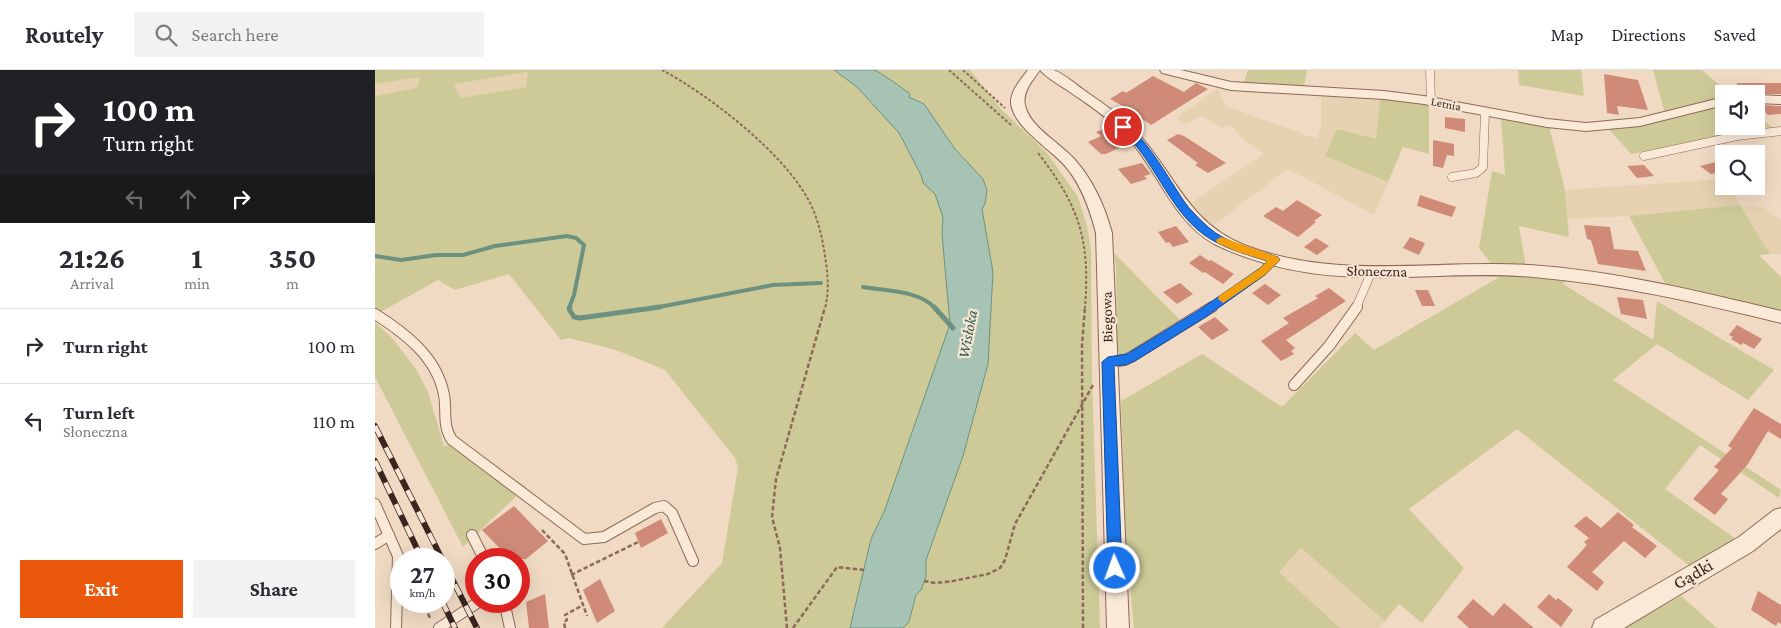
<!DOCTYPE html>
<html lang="en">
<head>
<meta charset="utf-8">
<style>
	:root { --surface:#fff; --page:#f2f2f3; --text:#2b2b33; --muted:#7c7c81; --line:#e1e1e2; --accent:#ea580c }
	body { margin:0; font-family:"Crimson Pro",serif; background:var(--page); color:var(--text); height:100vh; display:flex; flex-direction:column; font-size:19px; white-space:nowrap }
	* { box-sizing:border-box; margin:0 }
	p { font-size:16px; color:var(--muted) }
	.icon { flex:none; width:28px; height:28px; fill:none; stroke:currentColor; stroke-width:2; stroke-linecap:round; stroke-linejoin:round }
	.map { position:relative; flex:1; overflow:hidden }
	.sheet { display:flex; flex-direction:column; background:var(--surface); width:375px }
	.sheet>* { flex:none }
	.guide { background:#202124; color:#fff; overflow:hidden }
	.controls { position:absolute; left:1340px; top:15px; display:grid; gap:10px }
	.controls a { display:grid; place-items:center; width:50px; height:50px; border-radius:0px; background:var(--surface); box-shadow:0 5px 20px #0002; font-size:25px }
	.speed { position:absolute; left:15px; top:478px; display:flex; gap:10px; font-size:25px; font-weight:700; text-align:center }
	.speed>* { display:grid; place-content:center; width:65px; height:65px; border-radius:50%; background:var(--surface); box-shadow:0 5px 20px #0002; line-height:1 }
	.speed small { font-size:12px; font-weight:400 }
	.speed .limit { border:8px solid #d22; background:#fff; color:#111 }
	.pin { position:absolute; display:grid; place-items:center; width:42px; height:42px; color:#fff; margin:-21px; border:2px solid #fff; border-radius:50%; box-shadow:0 1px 5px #0007 }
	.me { position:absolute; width:55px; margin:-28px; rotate:358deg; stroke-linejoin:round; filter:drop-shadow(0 0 4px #0008) }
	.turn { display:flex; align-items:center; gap:18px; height:105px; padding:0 20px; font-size:22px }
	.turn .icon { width:65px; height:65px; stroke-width:2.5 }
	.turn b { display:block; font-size:35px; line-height:42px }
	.lanes { display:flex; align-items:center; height:48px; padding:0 20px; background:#0003; justify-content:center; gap:25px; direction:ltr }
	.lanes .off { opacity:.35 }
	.eta { display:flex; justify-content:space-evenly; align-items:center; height:85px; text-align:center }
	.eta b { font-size:30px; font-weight:700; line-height:35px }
	.action { display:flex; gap:10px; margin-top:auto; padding:10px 20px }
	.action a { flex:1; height:58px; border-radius:0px; background:var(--accent); color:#fff; font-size:20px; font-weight:700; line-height:58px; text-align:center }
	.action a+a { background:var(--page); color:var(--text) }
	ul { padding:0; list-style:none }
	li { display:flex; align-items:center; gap:15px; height:75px; padding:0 20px; border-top:1px solid var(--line) }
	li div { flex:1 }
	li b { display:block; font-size:19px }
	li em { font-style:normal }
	header { display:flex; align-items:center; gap:30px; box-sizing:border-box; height:70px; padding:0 25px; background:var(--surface); border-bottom:1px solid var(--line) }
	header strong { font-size:24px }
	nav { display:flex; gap:28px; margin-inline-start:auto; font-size:18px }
	.search { width:350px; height:45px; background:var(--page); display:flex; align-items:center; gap:12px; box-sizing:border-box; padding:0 18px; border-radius:0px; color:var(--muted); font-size:19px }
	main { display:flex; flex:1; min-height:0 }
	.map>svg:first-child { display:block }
	.farmland { fill:#e6d2b0 }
	.green { fill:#ceca97; fill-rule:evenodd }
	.water { fill:#a6c3b4; stroke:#6c9181 }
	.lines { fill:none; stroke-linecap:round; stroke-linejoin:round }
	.stream-far1 { stroke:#6c9181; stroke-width:4 }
	.stream { stroke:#6c9181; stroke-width:5 }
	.building { fill:#cf8b78 }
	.lane-far1-casing { stroke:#8b6a59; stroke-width:9 }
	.lane-casing { stroke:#8b6a59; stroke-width:12 }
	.street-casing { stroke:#8b6a59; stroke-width:2 }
	.path-far1 { stroke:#8b6a59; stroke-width:2; stroke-dasharray:3 2; stroke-linecap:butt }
	.path { stroke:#8b6a59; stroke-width:2.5; stroke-dasharray:4.5 2.5; stroke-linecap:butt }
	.lane-far1 { stroke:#fae9d7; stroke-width:8 }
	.lane { stroke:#fae9d7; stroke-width:10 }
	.street { fill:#fae9d7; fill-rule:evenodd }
	.rail-casing { stroke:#3a261e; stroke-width:6 }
	.rail { stroke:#f7e5d3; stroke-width:4.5; stroke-dasharray:12; stroke-linecap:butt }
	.route { fill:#1a73e8; stroke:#114b97 }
	.slow { fill:#f59e0b }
	.labels { text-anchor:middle; stroke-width:4.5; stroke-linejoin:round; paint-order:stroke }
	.far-street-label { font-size:12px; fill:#3a261e; stroke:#f7e5d3 }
	.street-label { font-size:15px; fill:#3a261e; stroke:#f7e5d3 }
	.water-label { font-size:16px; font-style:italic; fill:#2d5b4e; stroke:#f7e5d3 }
	.near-street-label { font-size:18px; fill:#3a261e; stroke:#f7e5d3 }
</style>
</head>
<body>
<header>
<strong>Routely</strong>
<div class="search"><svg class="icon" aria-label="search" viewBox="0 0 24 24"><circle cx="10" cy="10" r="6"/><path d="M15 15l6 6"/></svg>Search here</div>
<nav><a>Map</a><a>Directions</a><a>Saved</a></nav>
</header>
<main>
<section class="sheet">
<div class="guide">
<div class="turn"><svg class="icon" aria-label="right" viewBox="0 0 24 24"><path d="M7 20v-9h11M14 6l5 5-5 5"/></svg><div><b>100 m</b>Turn right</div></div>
<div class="lanes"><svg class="icon off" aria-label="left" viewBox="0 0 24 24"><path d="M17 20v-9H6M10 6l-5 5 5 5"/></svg><svg class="icon off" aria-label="ahead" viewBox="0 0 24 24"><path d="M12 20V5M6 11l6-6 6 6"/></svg><svg class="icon" aria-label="right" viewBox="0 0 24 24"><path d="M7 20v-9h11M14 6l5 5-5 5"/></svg></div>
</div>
<div class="eta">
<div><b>21:26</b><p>Arrival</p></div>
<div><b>1</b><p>min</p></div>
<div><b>350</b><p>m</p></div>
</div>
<ul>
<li><svg class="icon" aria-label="right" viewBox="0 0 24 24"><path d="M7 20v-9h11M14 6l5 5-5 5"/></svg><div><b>Turn right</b></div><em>100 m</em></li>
<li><svg class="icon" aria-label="left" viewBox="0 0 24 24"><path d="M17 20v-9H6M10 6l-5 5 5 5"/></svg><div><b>Turn left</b><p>Słoneczna</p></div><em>110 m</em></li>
</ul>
<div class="action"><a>Exit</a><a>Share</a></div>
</section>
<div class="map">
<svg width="1406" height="558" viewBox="0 0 1406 558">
	<rect width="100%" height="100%" fill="#f0dac3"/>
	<!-- farmland -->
	<g class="farmland">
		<path d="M154 2 151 17 85 28 79 14Z"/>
		<path d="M45 7 43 18 0 26V14Z"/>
		<path d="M843 18 851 36 942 69 946 56V25L1005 27 1001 69 950 86 1013 112 999 145 913 99 836 157 813 135 889 84 868 69 856 55 846 58 827 46 811 54 801 48Z"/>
		<path d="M1349 109V116H1355L1365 135 1387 137 1406 150V184H1395L1365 135 1254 146 1193 149 1190 120Z"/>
		<path d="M926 478 1010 551 1004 558H965L904 502Z"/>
	</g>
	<!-- green -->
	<g class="green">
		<path d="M0 0H459L482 17 524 63 546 105 548 113 560 124 568 147 567 164 575 254 509 442 496 469 475 558H287L347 493 363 397 360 388 290 300 241 280 194 268 186 270 134 204 80 220 63 210 0 245V26L42 18 45 7 0 14ZM153 2 151 17 85 28 79 14Z"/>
		<path d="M498 0H595L627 40 672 83 703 127 712 156 716 178 717 307 725 558H528L534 552 542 525 546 520 551 507V490L588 386 613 294 618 202 607 139 610 134 608 109 580 79 549 34 534 27Z"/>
		<path d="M873 0H932L929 17 868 14Z"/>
		<path d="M1143 0H1206L1209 26 1144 15Z"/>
		<path d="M1278 0H1327L1355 24H1349V29L1325 32 1290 44Z"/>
		<path d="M1005 27 1054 34V84L1028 77 1013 112 950 86 962 59 1001 69Z"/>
		<path d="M1349 34V56H1381V45L1401 60 1351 65 1256 84 1234 59 1292 50Z"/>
		<path d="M1126 47 1174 56 1190 120 1194 167 1144 156 1151 197 1118 196 1104 178 1117 101 1130 105Z"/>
		<path d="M1365 135 1395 184 1384 185 1406 207V244L1291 215 1254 146Z"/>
		<path d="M739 183 807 252 747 290 742 279 741 197Z"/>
		<path d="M1126 206 1193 207V210L1188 214 1278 270 1282 231 1399 300 1373 330 1282 274 1238 310 1406 420 1404 428 1325 375 1290 419 1361 469 1316 497 1142 359 1034 439 1089 498 1047 553 1024 534 1010 551 926 478 904 502 965 558H759L751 476 746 331 827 284 907 337 980 263 999 280Z"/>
		<path d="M0 252 18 269 41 299 53 322 69 376 86 373 151 417 88 477 0 307Z"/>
		<path d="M1306 526 1342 558H1249Z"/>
	</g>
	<!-- water -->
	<path class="water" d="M459 0C469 0 489 0 499 0 505 2 529 19 535 24L534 27 549 34 580 79 608 109 612 120 610 134 607 139 618 202 613 294 588 386 551 490V507L546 520 541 525 534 552 528 558H475L496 469 509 442 575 254 567 164 568 147 560 124 548 113 546 105 524 63 482 17Z"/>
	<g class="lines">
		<!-- stream-far1 -->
		<g class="stream-far1">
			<path d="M0 186 26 190 61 185H88L120 176 192 166 201 168 209 175 199 225 194 238"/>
			<path d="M488 217C510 221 544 220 560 238"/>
			<path d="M279 238 398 215 446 213"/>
		</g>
		<!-- stream -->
		<g class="stream">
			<path d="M195 237 194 239 199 247 205 248 285 237"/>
			<path d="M559 237 578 258"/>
		</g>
	</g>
	<!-- building -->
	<g class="building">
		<path d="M1229 4 1263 10 1273 40 1242 36 1244 45 1232 43Z"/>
		<path d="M778 6 809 22 821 13 833 19 776 55 764 47 766 46 735 29 748 21 751 23Z"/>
		<path d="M1361 13H1406V24H1372Z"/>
		<path d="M1383 35 1406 36V44L1393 45Z"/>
		<path d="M1070 47 1090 49V62L1070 58Z"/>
		<path d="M733 57 754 73 731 84H726L713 72 726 66 721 62Z"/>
		<path d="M803 64 809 66 851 93 833 103 820 95 823 93 792 70Z"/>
		<path d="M1058 70 1079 74V86L1072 85 1068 98 1058 96Z"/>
		<path d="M1349 90V102L1336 104 1325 96Z"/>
		<path d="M767 93 776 104 769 106 772 109 756 114 743 99Z"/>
		<path d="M1269 95 1279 106 1262 108 1252 96Z"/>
		<path d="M1045 125 1081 137 1077 147 1042 136Z"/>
		<path d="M922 130 947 145 939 151 941 152 923 167 888 146 901 137 908 141Z"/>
		<path d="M1209 155 1235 157 1239 179 1263 181 1271 201 1223 194 1216 170 1212 169Z"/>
		<path d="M801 156 814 172 798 177 794 172 791 173 783 162Z"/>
		<path d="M1035 167 1050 173 1044 185 1028 178Z"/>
		<path d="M941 168 954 176 942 185 929 177Z"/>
		<path d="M825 185 834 191 836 190 859 204 848 214 830 202 828 203 814 193Z"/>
		<path d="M805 213 818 224 802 234 788 222Z"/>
		<path d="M890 214 906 225 893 235 877 223Z"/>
		<path d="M954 218 971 231 911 270 920 278 916 281 919 284 906 291 886 271 914 253 908 248 943 228 940 226Z"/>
		<path d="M1040 220H1053L1060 236H1047Z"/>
		<path d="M1242 227 1268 230 1272 249 1246 244Z"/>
		<path d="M840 247 854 260 837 270 823 257Z"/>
		<path d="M1362 255 1387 269 1379 279 1368 273 1366 275 1356 269 1358 267 1354 265Z"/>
		<path d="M1379 338 1406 354V369L1393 361 1373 394 1346 424 1353 429 1340 445 1318 429 1344 400 1339 397 1357 378 1353 376Z"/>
		<path d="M139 436 173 471 151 489H135L107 460Z"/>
		<path d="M1243 442 1259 455 1257 457 1282 476 1270 488 1249 471 1217 502 1229 512 1222 521 1192 497 1212 475 1209 472 1214 468 1199 456 1211 446 1226 458Z"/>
		<path d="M286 449 293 463 266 478 260 463Z"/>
		<path d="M225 509 240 541 222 553 208 520Z"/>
		<path d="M1383 521 1406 535V554L1403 552 1401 556 1376 540Z"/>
		<path d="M170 524 174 558H154L151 532Z"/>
		<path d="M1174 524 1181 530 1183 528 1198 540 1186 557 1162 537Z"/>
		<path d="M1098 529 1118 546 1129 533 1159 558H1094L1082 547Z"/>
	</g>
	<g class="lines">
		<!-- lane-far1 casing -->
		<g class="lane-far1-casing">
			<g id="lane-far1">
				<path d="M1055 0 1056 32"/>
				<path d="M1269 86 1362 66 1406 61"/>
				<path d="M1077 107 1101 103 1108 97 1110 42"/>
				<path d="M835 238 888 201 900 189"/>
				<path d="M981 238 996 203"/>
			</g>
		</g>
		<!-- lane casing -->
		<g class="lane-casing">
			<g id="lane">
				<path d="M0 244C30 263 62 287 69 325 72 340 67 356 77 370L209 469 229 467 280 438 289 436 297 443 318 491"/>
				<path d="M733 292 750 290 756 287 837 237"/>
				<path d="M919 315 954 276 982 237"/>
				<path d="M0 434 23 486 21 558"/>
				<path d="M97 465 109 489"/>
				<path d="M0 474 14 465"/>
				<path d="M129 531 135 558"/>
				<path d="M64 558 105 531"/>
			</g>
		</g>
		<!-- street casing -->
		<g class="street-casing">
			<g id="street">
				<path d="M653 0C661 0 670 0 678 0 687 2 704 17 713 23 732 36 752 50 767 68 802 109 815 153 869 175 962 211 1059 189 1155 195 1240 201 1323 221 1406 241V253C1324 233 1242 214 1158 207 1065 199 982 220 889 193 872 188 855 182 839 174 795 149 782 96 748 63 731 46 711 33 692 20 683 14 672 8 665 0 658 10 647 22 650 35 654 57 687 74 701 91 719 112 730 137 737 163L754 558H732L721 163C715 140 707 116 691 97 676 79 640 59 636 34 635 21 646 9 653 0Z"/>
				<path d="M785 0H806L856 12 1009 21 1049 26 1172 49 1211 53 1265 48 1349 27V35L1265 56 1211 61 1172 57 1049 34 1009 29 856 20 787 3Z"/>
				<path d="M1381 25 1406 26V34L1381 33Z"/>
				<path d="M1406 438V459L1378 481 1249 558H1217L1220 550 1364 467 1399 440Z"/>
			</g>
		</g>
		<!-- path-far1 -->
		<g class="path-far1">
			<path d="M287 0C334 25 409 83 434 131 444 150 448 171 451 193 453 208 454 223 450 238"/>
			<path d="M574 0 636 55"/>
			<path d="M588 0 630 38"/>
			<path d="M663 83C705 137 715 170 710 238"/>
		</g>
		<!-- path -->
		<g class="path">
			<path d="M167 460 190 484 212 546"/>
			<path d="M196 505 263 472"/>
			<path d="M549 511 560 513 578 511 613 504 625 498 630 490 640 454 718 315"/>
			<path d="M47 531 56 550"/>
			<path d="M190 558 189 552 192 550 190 545 208 535"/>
			<path d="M412 558 405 478 397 447 401 409 450 237"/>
			<path d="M418 558 462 497 489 500"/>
			<path d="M708 558 707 275 710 237"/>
		</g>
		<!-- lane-far1 -->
		<use href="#lane-far1" class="lane-far1"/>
		<!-- lane -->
		<use href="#lane" class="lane"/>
		<!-- street -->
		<use href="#street" class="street"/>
		<!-- rail casing -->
		<g class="rail-casing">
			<g id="rail">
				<path d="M0 356 67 489"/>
				<path d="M0 391 47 489"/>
				<path d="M69 493 102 558"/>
				<path d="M67 531 80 558"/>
			</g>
		</g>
		<!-- rail -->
		<use href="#rail" class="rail"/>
	</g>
	<!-- route -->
	<path class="route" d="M748 54C769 61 799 119 814 138 820 144 826 151 833 157 852 174 880 180 903 187L905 190 891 204 832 246 760 291 750 295 739 296 747 498 745 502 740 504 735 502 733 498 727 292 733 287 752 284 824 240 884 199 892 191C870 184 847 178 828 164 792 137 779 88 745 59L744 57Z"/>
	<!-- slow -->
	<path class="slow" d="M846 167 903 187 905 190 891 204 848 233 843 229 844 226 884 199 892 191 863 182 842 173 841 170Z"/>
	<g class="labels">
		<!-- far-street labels -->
		<g class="far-street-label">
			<text transform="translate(1071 34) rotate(11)" y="4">Letnia</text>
		</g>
		<!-- street labels -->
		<g class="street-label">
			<text transform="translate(1002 201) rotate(1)" y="5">Słoneczna</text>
			<text transform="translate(732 247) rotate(-91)" y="5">Biegowa</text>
		</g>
		<!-- water labels -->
		<g class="water-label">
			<text transform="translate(592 264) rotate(-79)" y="6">Wisłoka</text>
		</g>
		<!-- near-street labels -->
		<g class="near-street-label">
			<text transform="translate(1318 504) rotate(-30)" y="6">Gądki</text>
		</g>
	</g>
</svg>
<div class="controls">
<a><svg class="icon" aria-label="sound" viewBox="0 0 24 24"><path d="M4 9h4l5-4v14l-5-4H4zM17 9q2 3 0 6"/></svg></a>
<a><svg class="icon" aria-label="search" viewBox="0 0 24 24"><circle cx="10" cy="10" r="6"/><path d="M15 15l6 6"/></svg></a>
</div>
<div class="speed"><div>27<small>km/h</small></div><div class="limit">30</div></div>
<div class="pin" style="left:748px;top:57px;background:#d93025"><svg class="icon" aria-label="arrive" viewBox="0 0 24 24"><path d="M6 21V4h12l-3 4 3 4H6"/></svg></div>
<svg class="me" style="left:740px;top:498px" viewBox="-20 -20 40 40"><circle r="17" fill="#1a73e8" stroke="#fff" stroke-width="3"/><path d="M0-11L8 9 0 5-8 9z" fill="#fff"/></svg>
</div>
</main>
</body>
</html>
